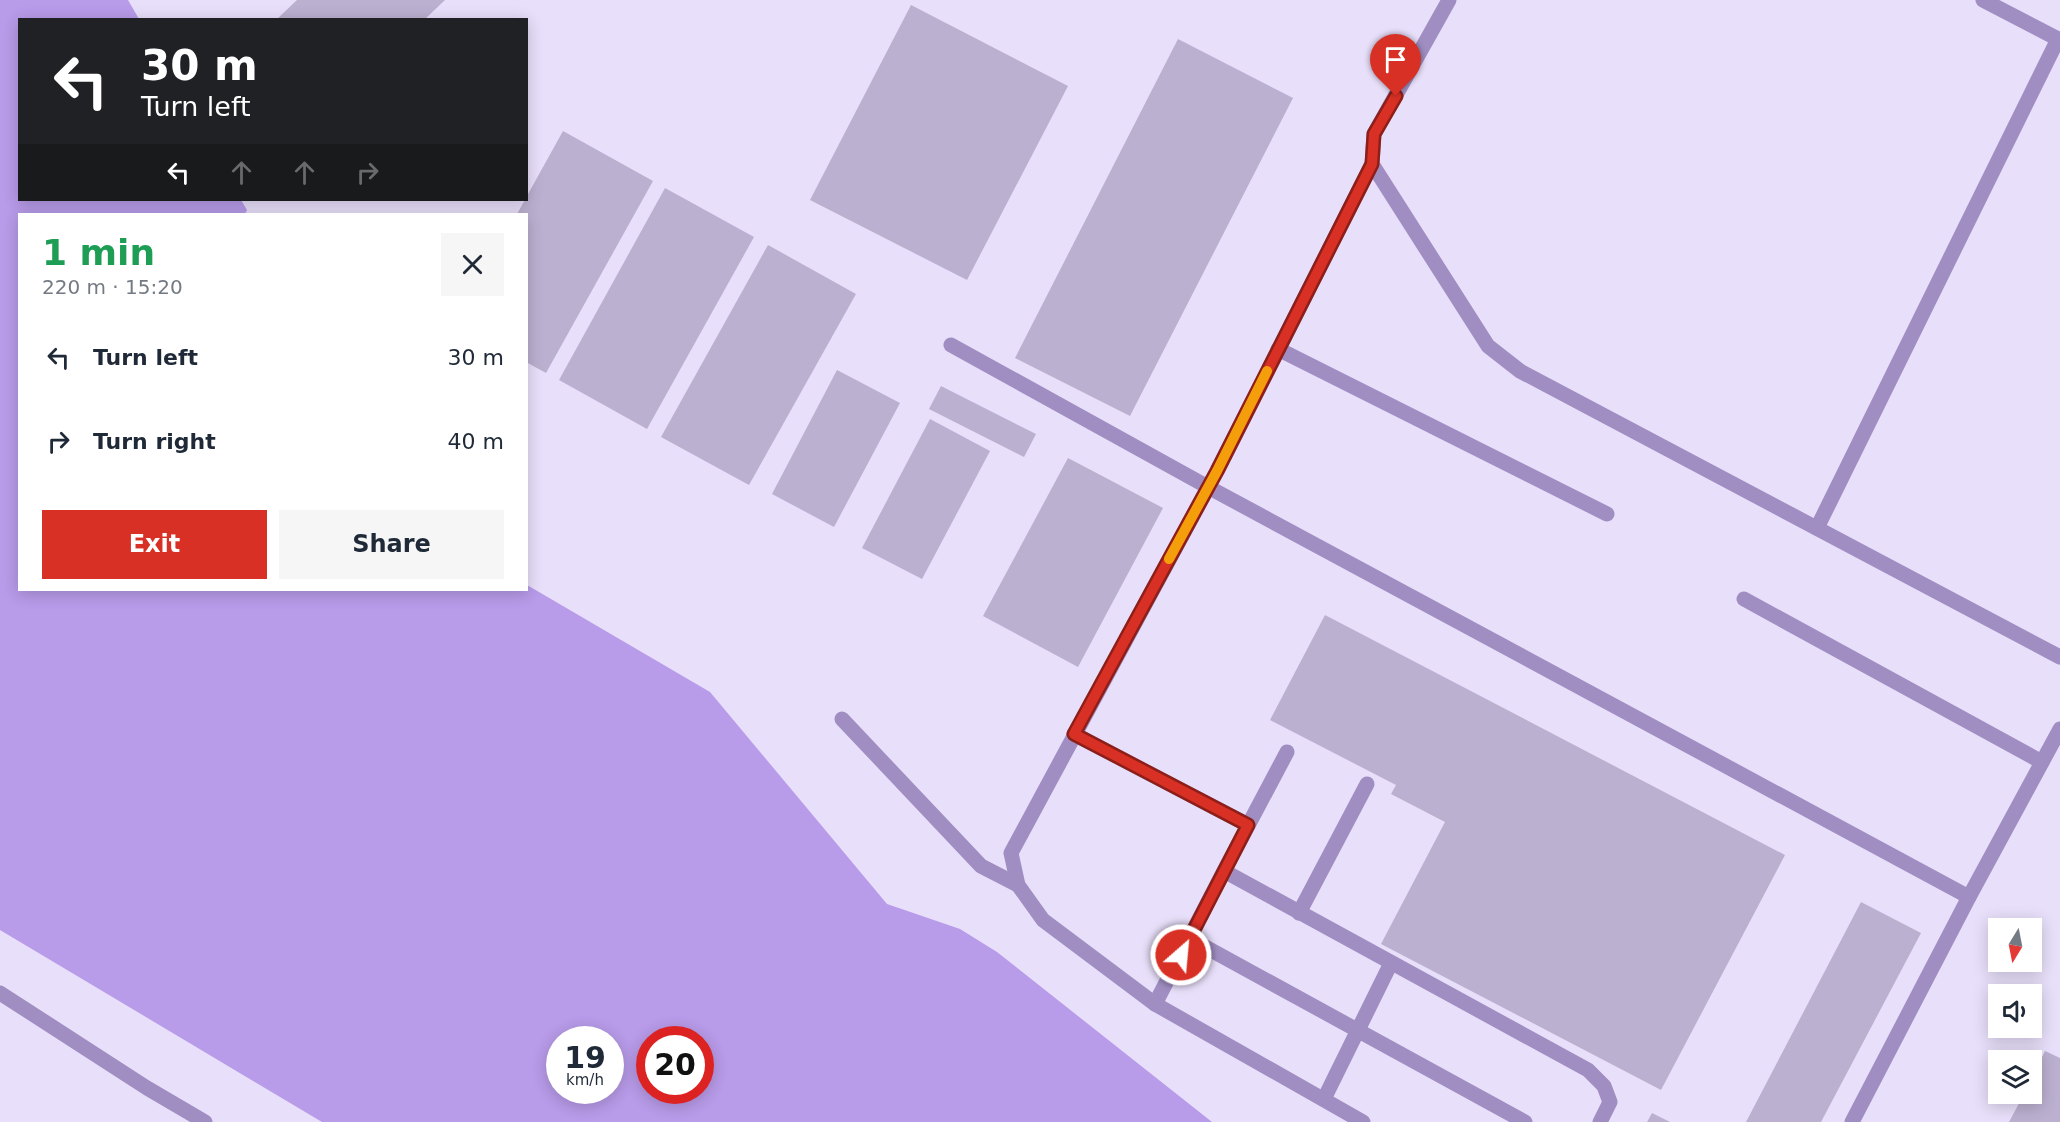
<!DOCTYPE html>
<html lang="en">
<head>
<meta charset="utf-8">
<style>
	:root { --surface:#fff; --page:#f6f6f7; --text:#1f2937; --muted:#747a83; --accent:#d93025 }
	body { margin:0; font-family:"DejaVu Sans",sans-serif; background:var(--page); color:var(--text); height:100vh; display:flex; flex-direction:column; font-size:22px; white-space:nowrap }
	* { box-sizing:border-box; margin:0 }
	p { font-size:20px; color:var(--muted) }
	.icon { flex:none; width:33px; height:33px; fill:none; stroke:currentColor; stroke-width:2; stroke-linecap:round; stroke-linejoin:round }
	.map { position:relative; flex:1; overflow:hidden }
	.sheet { position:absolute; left:18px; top:213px; width:510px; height:378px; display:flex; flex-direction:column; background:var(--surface); border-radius:0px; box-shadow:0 3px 15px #0003 }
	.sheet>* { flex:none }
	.hud { position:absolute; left:18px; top:18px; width:510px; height:183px; border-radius:0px; box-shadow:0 3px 15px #0003; background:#202124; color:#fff; overflow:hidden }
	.needle { width:39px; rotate:190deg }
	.controls { position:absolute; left:1988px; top:918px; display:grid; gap:12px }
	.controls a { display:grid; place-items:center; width:54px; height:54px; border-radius:0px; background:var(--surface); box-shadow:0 3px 15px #0003; font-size:30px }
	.speed { position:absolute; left:546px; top:1026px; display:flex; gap:12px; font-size:30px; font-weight:700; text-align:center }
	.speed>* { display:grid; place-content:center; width:78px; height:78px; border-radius:50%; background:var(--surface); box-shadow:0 3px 15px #0003; line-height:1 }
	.speed small { font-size:15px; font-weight:400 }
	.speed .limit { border:9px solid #d22; background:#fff; color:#111 }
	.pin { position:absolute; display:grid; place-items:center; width:51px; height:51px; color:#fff; margin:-62px -26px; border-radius:50% 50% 50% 0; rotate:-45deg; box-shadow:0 0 6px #0007 }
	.pin .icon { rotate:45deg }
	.me { position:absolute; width:66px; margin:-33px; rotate:27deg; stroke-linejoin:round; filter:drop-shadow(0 0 4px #0008) }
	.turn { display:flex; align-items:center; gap:21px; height:126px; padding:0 24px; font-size:27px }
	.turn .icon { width:78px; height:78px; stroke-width:2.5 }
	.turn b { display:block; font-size:42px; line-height:51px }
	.lanes { display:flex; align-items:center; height:57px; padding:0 24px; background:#0003; justify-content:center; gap:30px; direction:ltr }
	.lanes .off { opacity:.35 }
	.round { display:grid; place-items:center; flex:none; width:63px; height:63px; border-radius:0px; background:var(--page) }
	.headline { display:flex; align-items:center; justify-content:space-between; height:102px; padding:0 24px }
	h1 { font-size:36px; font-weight:700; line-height:45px; color:#1e9e55 }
	.cta { display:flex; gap:12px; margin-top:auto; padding:12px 24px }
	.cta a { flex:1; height:69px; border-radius:0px; background:var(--accent); color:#fff; font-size:24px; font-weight:700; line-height:69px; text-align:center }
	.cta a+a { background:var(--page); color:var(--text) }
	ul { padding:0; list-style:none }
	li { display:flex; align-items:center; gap:18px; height:84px; padding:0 24px }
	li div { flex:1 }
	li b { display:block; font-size:22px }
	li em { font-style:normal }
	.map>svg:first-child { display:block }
	.water { fill:#b89be9; fill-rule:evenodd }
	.building { fill:#bbb0d0 }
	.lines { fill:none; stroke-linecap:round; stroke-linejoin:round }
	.lane { stroke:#a08ec2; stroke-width:15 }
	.route-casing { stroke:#8d1f18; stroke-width:15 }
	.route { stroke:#d93025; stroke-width:10 }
	.slow { stroke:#f59e0b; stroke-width:10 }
</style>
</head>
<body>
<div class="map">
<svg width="2060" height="1122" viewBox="0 0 2060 1122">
	<rect width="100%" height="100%" fill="#e8dffa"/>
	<!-- water -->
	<path class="water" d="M0 0H128L139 19 20 20V200H241L247 210 245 214H20V590H526L527 585 710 692 887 904 960 929 997 952 1212 1122H322L0 930ZM560 1040H610V1090H560ZM650 1040H700V1090H650Z"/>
	<!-- building -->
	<g class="building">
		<path d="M297 0H445L424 20H276Z"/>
		<path d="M911 5 1068 86 967 280 810 200Z"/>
		<path d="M1178 39 1293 98 1130 416 1015 358Z"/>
		<path d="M563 131 653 181 546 373 526 362V214H517Z"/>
		<path d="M665 188 754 237 647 429 559 380Z"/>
		<path d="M768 245 856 294 749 485 661 437Z"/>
		<path d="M837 370 900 403 834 527 772 494Z"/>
		<path d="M941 386 1036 434 1024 457 929 409Z"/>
		<path d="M930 419 990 451 922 579 862 548Z"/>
		<path d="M1068 458 1163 508 1078 667 983 616Z"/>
		<path d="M1325 615 1785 855 1661 1090 1381 944 1445 822 1391 794 1396 785 1270 720Z"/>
		<path d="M1861 902 1921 933 1821 1122H1746Z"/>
		<path d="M2045 1051 2060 1058V1122H2009L2024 1094H2031V1079Z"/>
		<path d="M1652 1113 1670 1122H1647Z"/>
	</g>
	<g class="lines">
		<!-- lane -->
		<g class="lane">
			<path d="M1449 0 1374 134 1372 164 1488 346 1520 371 2060 657"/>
			<path d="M1983 0 2060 40"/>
			<path d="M951 345 1208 487 1969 897"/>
			<path d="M1278 349 1607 514"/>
			<path d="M1817 528 2058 39"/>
			<path d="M1744 599 2042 762"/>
			<path d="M842 719 981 866 1018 885"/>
			<path d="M1074 734 1248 825"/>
			<path d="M1224 871 1287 752"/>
			<path d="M1299 913 1367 784"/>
			<path d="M1189 938 1525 1122"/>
			<path d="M0 993 147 1088 205 1122"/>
			<path d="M1155 1004 1224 871 1588 1070 1604 1086 1610 1102 1600 1122"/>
			<path d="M1324 1099 1391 963"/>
			<path d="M1363 1122 1155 1004 1043 920 1018 885 1011 853 1217 471 1372 164"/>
			<path d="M1852 1122 1969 897 2060 729"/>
		</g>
	</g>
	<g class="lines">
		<!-- route casing -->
		<g class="route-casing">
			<path id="route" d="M1181 955 1248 825 1074 734 1217 471 1372 164 1374 134 1396 96"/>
		</g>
		<!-- route -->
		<use href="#route" class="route"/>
		<!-- slow -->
		<path class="slow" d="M1169 559 1217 471 1267 371"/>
	</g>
</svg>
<div class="controls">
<a><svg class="needle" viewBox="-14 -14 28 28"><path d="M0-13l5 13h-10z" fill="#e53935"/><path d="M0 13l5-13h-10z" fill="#747a83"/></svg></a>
<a><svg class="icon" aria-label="sound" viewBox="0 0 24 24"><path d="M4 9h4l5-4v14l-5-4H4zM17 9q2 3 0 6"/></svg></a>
<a><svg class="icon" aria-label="layers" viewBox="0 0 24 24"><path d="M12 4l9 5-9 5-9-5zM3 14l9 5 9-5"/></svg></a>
</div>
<div class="speed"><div>19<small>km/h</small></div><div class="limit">20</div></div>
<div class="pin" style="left:1396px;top:96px;background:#d93025"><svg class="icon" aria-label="arrive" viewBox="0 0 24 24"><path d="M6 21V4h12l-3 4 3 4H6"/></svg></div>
<svg class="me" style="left:1181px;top:955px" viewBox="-20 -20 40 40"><circle r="17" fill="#d93025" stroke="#fff" stroke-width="3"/><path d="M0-11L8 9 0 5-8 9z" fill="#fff"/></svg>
<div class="hud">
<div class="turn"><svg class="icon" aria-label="left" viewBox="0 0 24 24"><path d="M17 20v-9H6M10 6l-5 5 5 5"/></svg><div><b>30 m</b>Turn left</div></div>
<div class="lanes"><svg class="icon" aria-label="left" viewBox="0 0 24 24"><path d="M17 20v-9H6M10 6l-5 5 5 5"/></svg><svg class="icon off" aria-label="ahead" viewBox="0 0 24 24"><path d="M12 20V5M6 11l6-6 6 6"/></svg><svg class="icon off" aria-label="ahead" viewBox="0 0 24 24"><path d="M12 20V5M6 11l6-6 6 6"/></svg><svg class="icon off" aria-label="right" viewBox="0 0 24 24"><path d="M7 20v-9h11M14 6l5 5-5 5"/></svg></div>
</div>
<section class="sheet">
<div class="headline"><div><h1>1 min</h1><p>220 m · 15:20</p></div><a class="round"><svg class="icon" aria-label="close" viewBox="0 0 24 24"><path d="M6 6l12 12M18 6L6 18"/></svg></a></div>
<ul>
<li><svg class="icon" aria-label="left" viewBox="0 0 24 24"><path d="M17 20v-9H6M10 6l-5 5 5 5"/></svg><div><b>Turn left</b></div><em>30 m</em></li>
<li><svg class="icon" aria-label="right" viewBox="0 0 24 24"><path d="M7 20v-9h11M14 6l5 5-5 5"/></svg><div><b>Turn right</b></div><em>40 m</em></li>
</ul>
<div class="cta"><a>Exit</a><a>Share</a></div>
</section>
</div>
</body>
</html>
